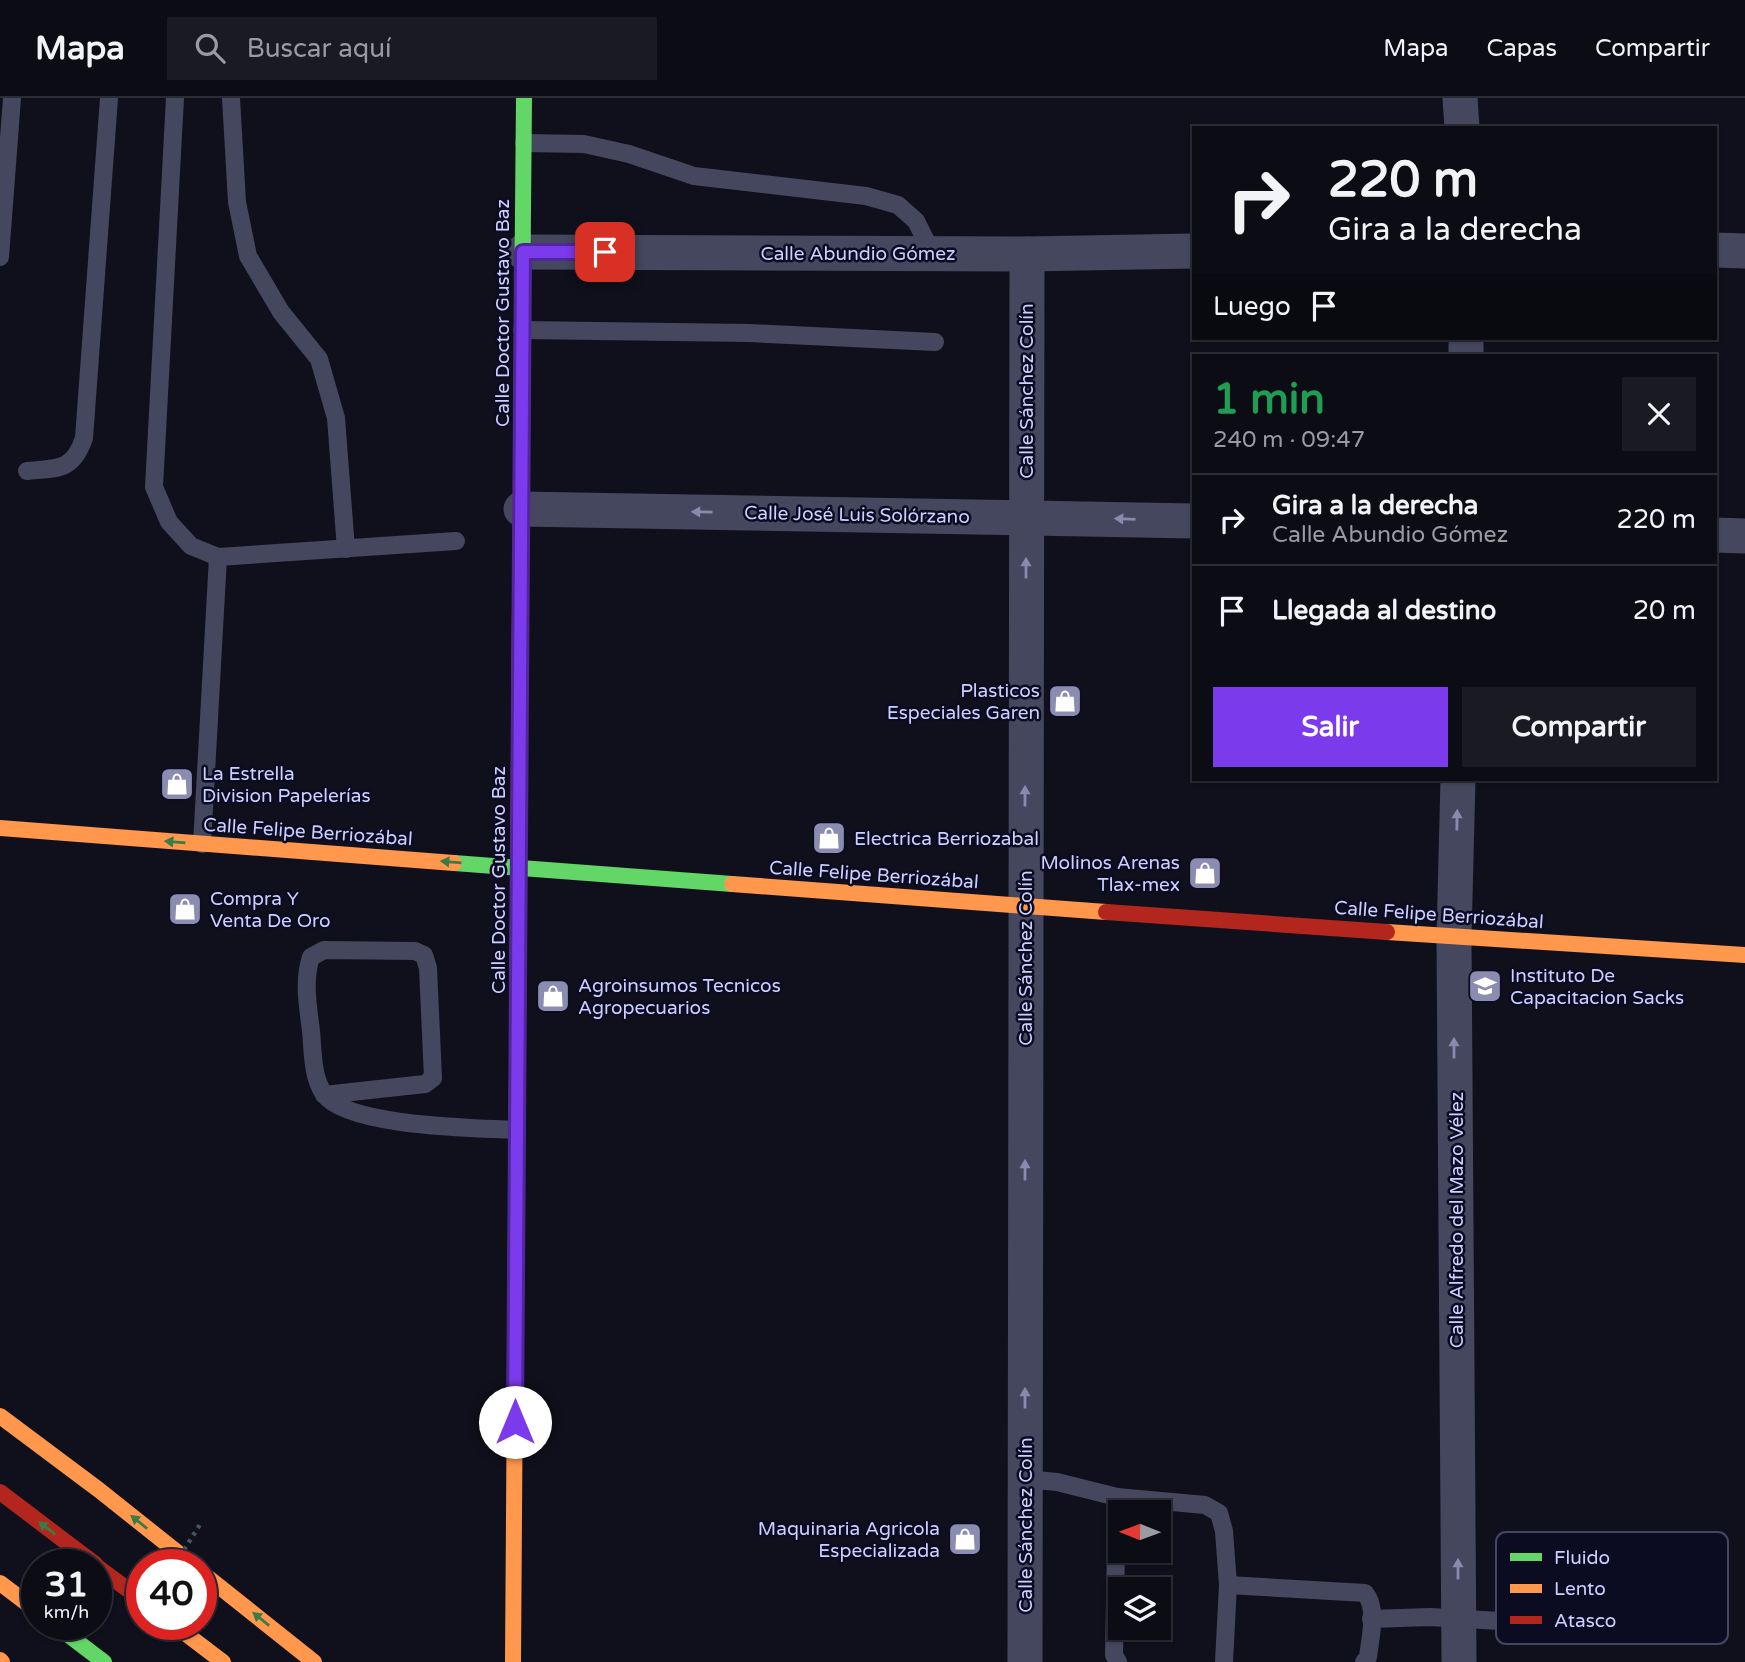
<!DOCTYPE html>
<html lang="es">
<head>
<meta charset="utf-8">
<style>
	:root { --surface:#0c0c15; --page:#1a1a22; --text:#f1f3f6; --muted:#9a9ba0; --line:#2c2c34; --accent:#7c3aed }
	body { margin:0; font-family:"Varela Round",sans-serif; background:var(--page); color:var(--text); height:100vh; display:flex; flex-direction:column; font-size:26px; white-space:nowrap }
	* { box-sizing:border-box; margin:0 }
	p { font-size:23px; color:var(--muted) }
	.icon { flex:none; width:38px; height:38px; fill:none; stroke:currentColor; stroke-width:2; stroke-linecap:round; stroke-linejoin:round }
	.map { position:relative; flex:1; overflow:hidden }
	.panel { position:absolute; left:1192px; top:256px; width:525px; height:427px; display:flex; flex-direction:column; background:var(--surface); border-radius:0px; box-shadow:0 2px 5px #0004,0 0 0 2px var(--line) }
	.panel>* { flex:none }
	.hud { position:absolute; left:1192px; top:28px; width:525px; height:214px; border-radius:0px; box-shadow:0 2px 5px #0004,0 0 0 2px var(--line); background:#0c0c15; color:var(--text); overflow:hidden }
	.needle { width:46px; rotate:271deg }
	.tools { position:absolute; left:1108px; top:1402px; display:grid; gap:14px }
	.tools a { display:grid; place-items:center; width:63px; height:63px; border-radius:0px; background:var(--surface); box-shadow:0 2px 5px #0004,0 0 0 2px var(--line); font-size:35px }
	.speed { position:absolute; left:21px; top:1451px; display:flex; gap:14px; font-size:35px; font-weight:700; text-align:center }
	.speed>* { display:grid; place-content:center; width:91px; height:91px; border-radius:50%; background:var(--surface); box-shadow:0 2px 5px #0004,0 0 0 2px var(--line); line-height:1 }
	.speed small { font-size:18px; font-weight:400 }
	.speed .limit { border:10px solid #d22; background:#fff; color:#111 }
	.pin { position:absolute; display:grid; place-items:center; width:60px; height:60px; color:#fff; margin:-30px; border-radius:14px; box-shadow:0 4px 10px #0006 }
	.me { position:absolute; width:77px; margin:-38px; rotate:0deg; stroke-linejoin:round; filter:drop-shadow(0 0 5px #0008) }
	.turn { display:flex; align-items:center; gap:24px; height:147px; padding:0 21px; font-size:32px }
	.turn .icon { width:91px; height:91px; stroke-width:2.5 }
	.turn b { display:block; font-size:49px; line-height:60px }
	.then { display:flex; align-items:center; height:66px; padding:0 21px; background:#0003; gap:14px; font-size:26px }
	.round { display:grid; place-items:center; flex:none; width:74px; height:74px; border-radius:0px; background:var(--page) }
	.head { display:flex; align-items:center; justify-content:space-between; height:119px; padding:0 21px }
	h1 { font-size:42px; font-weight:800; line-height:52px; color:#1e9e55 }
	.button { display:flex; gap:14px; margin-top:auto; padding:14px 21px }
	.button a { flex:1; height:80px; border-radius:0px; background:var(--accent); color:#fff; font-size:28px; font-weight:800; line-height:80px; text-align:center }
	.button a+a { background:var(--page); color:var(--text) }
	ul { padding:0; list-style:none }
	li { display:flex; align-items:center; gap:21px; height:91px; padding:0 21px; border-top:2px solid var(--line) }
	li div { flex:1 }
	li b { display:block; font-size:26px }
	li em { font-style:normal }
	header { display:flex; align-items:center; gap:42px; box-sizing:border-box; height:98px; padding:0 35px; background:var(--surface); border-bottom:2px solid var(--line) }
	header strong { font-size:33px }
	nav { display:flex; gap:38px; margin-inline-start:auto; font-size:24px }
	.search { width:490px; height:63px; background:var(--page); display:flex; align-items:center; gap:18px; box-sizing:border-box; padding:0 24px; border-radius:0px; color:var(--muted); font-size:26px }
	.map>svg:first-child { display:block }
	.lines { fill:none; stroke-linecap:round; stroke-linejoin:round }
	.lane { stroke:#44475e; stroke-width:18 }
	.street { stroke:#44475e; stroke-width:35 }
	.fast { stroke:#63d668; stroke-width:16 }
	.slow { stroke:#ff974d; stroke-width:16 }
	.jam { stroke:#b3261e; stroke-width:16 }
	.path-bridge { stroke:#435760; stroke-width:4.5; stroke-dasharray:3.5 5; stroke-linecap:butt }
	.oneway { fill:#888bae }
	.oneway2 { fill:#3b7b48 }
	.route-casing { stroke:#51269a; stroke-width:18 }
	.route { stroke:#7c3aed; stroke-width:12 }
	.labels { text-anchor:middle; stroke-width:5; stroke-linejoin:round; paint-order:stroke }
	.street-label { font-size:19px; fill:#cccfff; stroke:#0b0c21 }
	.poi-label { font-size:19px; fill:#cccfff; stroke:#0b0c21; text-anchor:start }
	.key { fill:#0b0c21; stroke:#454664; stroke-width:2 }
	.key-label { font-size:19px; fill:#cccfff }
</style>
</head>
<body>
<header>
<strong>Mapa</strong>
<div class="search"><svg class="icon" aria-label="search" viewBox="0 0 24 24"><circle cx="10" cy="10" r="6"/><path d="M15 15l6 6"/></svg>Buscar aquí</div>
<nav><a>Mapa</a><a>Capas</a><a>Compartir</a></nav>
</header>
<div class="map">
<svg width="1745" height="1564" viewBox="0 0 1745 1564">
	<rect width="100%" height="100%" fill="#10101c"/>
	<g class="lines">
		<!-- lane -->
		<g class="lane">
			<path d="M175 0 154 389 169 424 191 448 218 459 456 443"/>
			<path d="M231 0 237 104 248 158 281 214 319 261 336 320 346 451"/>
			<path d="M524 45 584 46 629 56 694 78 866 98 898 107 916 123 932 155"/>
			<path d="M0 159 12 0"/>
			<path d="M522 232 749 235 935 244"/>
			<path d="M27 373C58 370 73 373 84 340L109 0"/>
			<path d="M202 746 218 459"/>
			<path d="M324 997 425 986 433 980 428 870 424 857 415 853 324 852 311 859C303 883 308 908 311 933 313 953 312 979 324 996 347 1029 477 1030 517 1032"/>
			<path d="M1025 1381 1057 1384 1117 1399 1114 1557 1118 1564"/>
			<path d="M1117 1399 1205 1407 1219 1415 1224 1433 1228 1487 1365 1495C1378 1510 1370 1541 1368 1559L1364 1564"/>
			<path d="M1371 1521 1430 1519 1500 1523 1607 1519"/>
			<path d="M1224 1564 1228 1487"/>
		</g>
		<!-- street -->
		<g class="street">
			<path d="M1460 0 1462 30"/>
			<path d="M1715 152 1745 153"/>
			<path d="M523 154 1027 156 1194 153"/>
			<path d="M1466 257V240"/>
			<path d="M521 411 1194 423"/>
			<path d="M1715 437 1745 438"/>
			<path d="M1458 681 1454 839 1459 1564"/>
			<path d="M1025 1564 1027 156"/>
		</g>
		<!-- fast -->
		<g class="fast">
			<path d="M522 226 524 0"/>
			<path d="M454 765 732 786"/>
			<path d="M516 1127 518 817"/>
			<path d="M54 1526 104 1564"/>
		</g>
		<!-- slow -->
		<g class="slow">
			<path d="M0 730 454 765"/>
			<path d="M732 786 1106 814"/>
			<path d="M518 817 520 510"/>
			<path d="M1387 834 1745 857"/>
			<path d="M0 1318 99 1392 192 1466"/>
			<path d="M201 1474 314 1564"/>
			<path d="M0 1485 37 1513"/>
			<path d="M173 1526 223 1564"/>
			<path d="M0 1562 2 1564"/>
			<path d="M513 1564 516 1127"/>
		</g>
		<!-- jam -->
		<g class="jam">
			<path d="M520 510 522 226"/>
			<path d="M1106 814 1387 834"/>
			<path d="M0 1394 95 1466"/>
			<path d="M96 1468 142 1502"/>
		</g>
		<!-- path-bridge -->
		<path class="path-bridge" d="M175 1466 201 1425"/>
	</g>
	<!-- one-way arrows -->
	<defs><path id="oneway-solid" d="M-6-.8H1V-3.2L6.5 0L1 3.2V.8H-6Z" transform="scale(1.75)"/></defs>
	<g class="oneway">
		<use href="#oneway-solid" transform="translate(702 414) rotate(-179)"/>
		<use href="#oneway-solid" transform="translate(1125 421) rotate(-178)"/>
		<use href="#oneway-solid" transform="translate(1026 470) rotate(-90)"/>
		<use href="#oneway-solid" transform="translate(1025 698) rotate(-90)"/>
		<use href="#oneway-solid" transform="translate(1457 722) rotate(-89)"/>
		<use href="#oneway-solid" transform="translate(1454 950) rotate(-90)"/>
		<use href="#oneway-solid" transform="translate(1025 1072) rotate(-90)"/>
		<use href="#oneway-solid" transform="translate(1025 1300) rotate(-90)"/>
		<use href="#oneway-solid" transform="translate(1458 1471) rotate(-90)"/>
	</g>
	<g class="oneway2">
		<use href="#oneway-solid" transform="translate(175 744) rotate(-175)"/>
		<use href="#oneway-solid" transform="translate(451 764) rotate(-175)"/>
		<use href="#oneway-solid" transform="translate(139 1424) rotate(-141)"/>
		<use href="#oneway-solid" transform="translate(47 1430) rotate(-143)"/>
		<use href="#oneway-solid" transform="translate(261 1521) rotate(-141)"/>
	</g>
	<g class="lines">
		<!-- route casing -->
		<g class="route-casing">
			<path id="route" d="M515 1324 523 154H605"/>
		</g>
		<!-- route -->
		<use href="#route" class="route"/>
	</g>
	<!-- icons -->
	<defs>
		<g id="shop-square" transform="scale(1.75)"><rect x="-9" y="-9" width="18" height="18" rx="4" fill="#8a8cb0" stroke="#0b0c21"/><path d="M-5-2.5h2.3a2.7 3.5 0 0 1 5.4 0H5L5.5 6h-11ZM-1.5-2.5h3a1.5 2.3 0 0 0-3 0Z" fill="#fff"/></g>
		<g id="school-square" transform="scale(1.75)"><rect x="-9" y="-9" width="18" height="18" rx="4" fill="#8a8cb0" stroke="#0b0c21"/><path d="M0-5L7-2L0 1L-7-2ZM-4 1L0 2.5L4 1V4Q0 6-4 4Z" fill="#fff"/></g>
	</defs>
	<g fill-rule="evenodd">
		<use href="#shop-square" x="1065" y="603"/>
		<use href="#shop-square" x="177" y="686"/>
		<use href="#shop-square" x="829" y="740"/>
		<use href="#shop-square" x="1205" y="775"/>
		<use href="#shop-square" x="185" y="811"/>
		<use href="#school-square" x="1485" y="888"/>
		<use href="#shop-square" x="553" y="898"/>
		<use href="#shop-square" x="965" y="1441"/>
	</g>
	<g class="labels">
		<!-- street labels -->
		<g class="street-label">
			<text x="858" y="162">Calle Abundio Gómez</text>
			<text transform="translate(502 215) rotate(-90)" y="7">Calle Doctor Gustavo Baz</text>
			<text transform="translate(1026 293) rotate(-90)" y="7">Calle Sánchez Colín</text>
			<text transform="translate(857 416) rotate(1)" y="7">Calle José Luis Solórzano</text>
			<text transform="translate(308 733) rotate(4)" y="7">Calle Felipe Berriozábal</text>
			<text transform="translate(874 776) rotate(4)" y="7">Calle Felipe Berriozábal</text>
			<text transform="translate(498 782) rotate(-90)" y="7">Calle Doctor Gustavo Baz</text>
			<text transform="translate(1439 816) rotate(4)" y="7">Calle Felipe Berriozábal</text>
			<text transform="translate(1025 860) rotate(-90)" y="7">Calle Sánchez Colín</text>
			<text transform="translate(1456 1122) rotate(-90)" y="7">Calle Alfredo del Mazo Vélez</text>
			<text transform="translate(1025 1427) rotate(-90)" y="7">Calle Sánchez Colín</text>
		</g>
		<!-- poi labels -->
		<g class="poi-label">
			<text x="1040" y="599" text-anchor="end">Plasticos<tspan x="1040" dy="22">Especiales Garen</tspan></text>
			<text x="202" y="682">La Estrella<tspan x="202" dy="22">Division Papelerías</tspan></text>
			<text x="854" y="747">Electrica Berriozabal</text>
			<text x="1180" y="771" text-anchor="end">Molinos Arenas<tspan x="1180" dy="22">Tlax-mex</tspan></text>
			<text x="210" y="807">Compra Y<tspan x="210" dy="22">Venta De Oro</tspan></text>
			<text x="1510" y="884">Instituto De<tspan x="1510" dy="22">Capacitacion Sacks</tspan></text>
			<text x="578" y="894">Agroinsumos Tecnicos<tspan x="578" dy="22">Agropecuarios</tspan></text>
			<text x="940" y="1437" text-anchor="end">Maquinaria Agricola<tspan x="940" dy="22">Especializada</tspan></text>
		</g>
	</g>
	<!-- legend -->
	<rect x="1496" y="1434" width="232" height="112" rx="10" class="key"/>
	<rect x="1510" y="1455" width="32" height="8" fill="#63d668"/>
	<rect x="1510" y="1486" width="32" height="9" fill="#ff974d"/>
	<rect x="1510" y="1518" width="32" height="8" fill="#b3261e"/>
	<g class="key-label">
		<text x="1554" y="1466">Fluido</text>
		<text x="1554" y="1497">Lento</text>
		<text x="1554" y="1529">Atasco</text>
	</g>
</svg>
<div class="tools">
<a><svg class="needle" viewBox="-14 -14 28 28"><path d="M0-13l5 13h-10z" fill="#e53935"/><path d="M0 13l5-13h-10z" fill="#9a9ba0"/></svg></a>
<a><svg class="icon" aria-label="layers" viewBox="0 0 24 24"><path d="M12 4l9 5-9 5-9-5zM3 14l9 5 9-5"/></svg></a>
</div>
<div class="speed"><div>31<small>km/h</small></div><div class="limit">40</div></div>
<div class="pin" style="left:605px;top:154px;background:#d93025"><svg class="icon" aria-label="arrive" viewBox="0 0 24 24"><path d="M6 21V4h12l-3 4 3 4H6"/></svg></div>
<svg class="me" style="left:515px;top:1324px" viewBox="-20 -20 40 40"><circle r="19" fill="#fff"/><path d="M0-13L10 11 0 6-10 11z" fill="#7c3aed"/></svg>
<div class="hud">
<div class="turn"><svg class="icon" aria-label="right" viewBox="0 0 24 24"><path d="M7 20v-9h11M14 6l5 5-5 5"/></svg><div><b>220 m</b>Gira a la derecha</div></div>
<div class="then">Luego<svg class="icon" aria-label="arrive" viewBox="0 0 24 24"><path d="M6 21V4h12l-3 4 3 4H6"/></svg></div>
</div>
<section class="panel">
<div class="head"><div><h1>1 min</h1><p>240 m · 09:47</p></div><a class="round"><svg class="icon" aria-label="close" viewBox="0 0 24 24"><path d="M6 6l12 12M18 6L6 18"/></svg></a></div>
<ul>
<li><svg class="icon" aria-label="right" viewBox="0 0 24 24"><path d="M7 20v-9h11M14 6l5 5-5 5"/></svg><div><b>Gira a la derecha</b><p>Calle Abundio Gómez</p></div><em>220 m</em></li>
<li><svg class="icon" aria-label="arrive" viewBox="0 0 24 24"><path d="M6 21V4h12l-3 4 3 4H6"/></svg><div><b>Llegada al destino</b></div><em>20 m</em></li>
</ul>
<div class="button"><a>Salir</a><a>Compartir</a></div>
</section>
</div>
</body>
</html>
